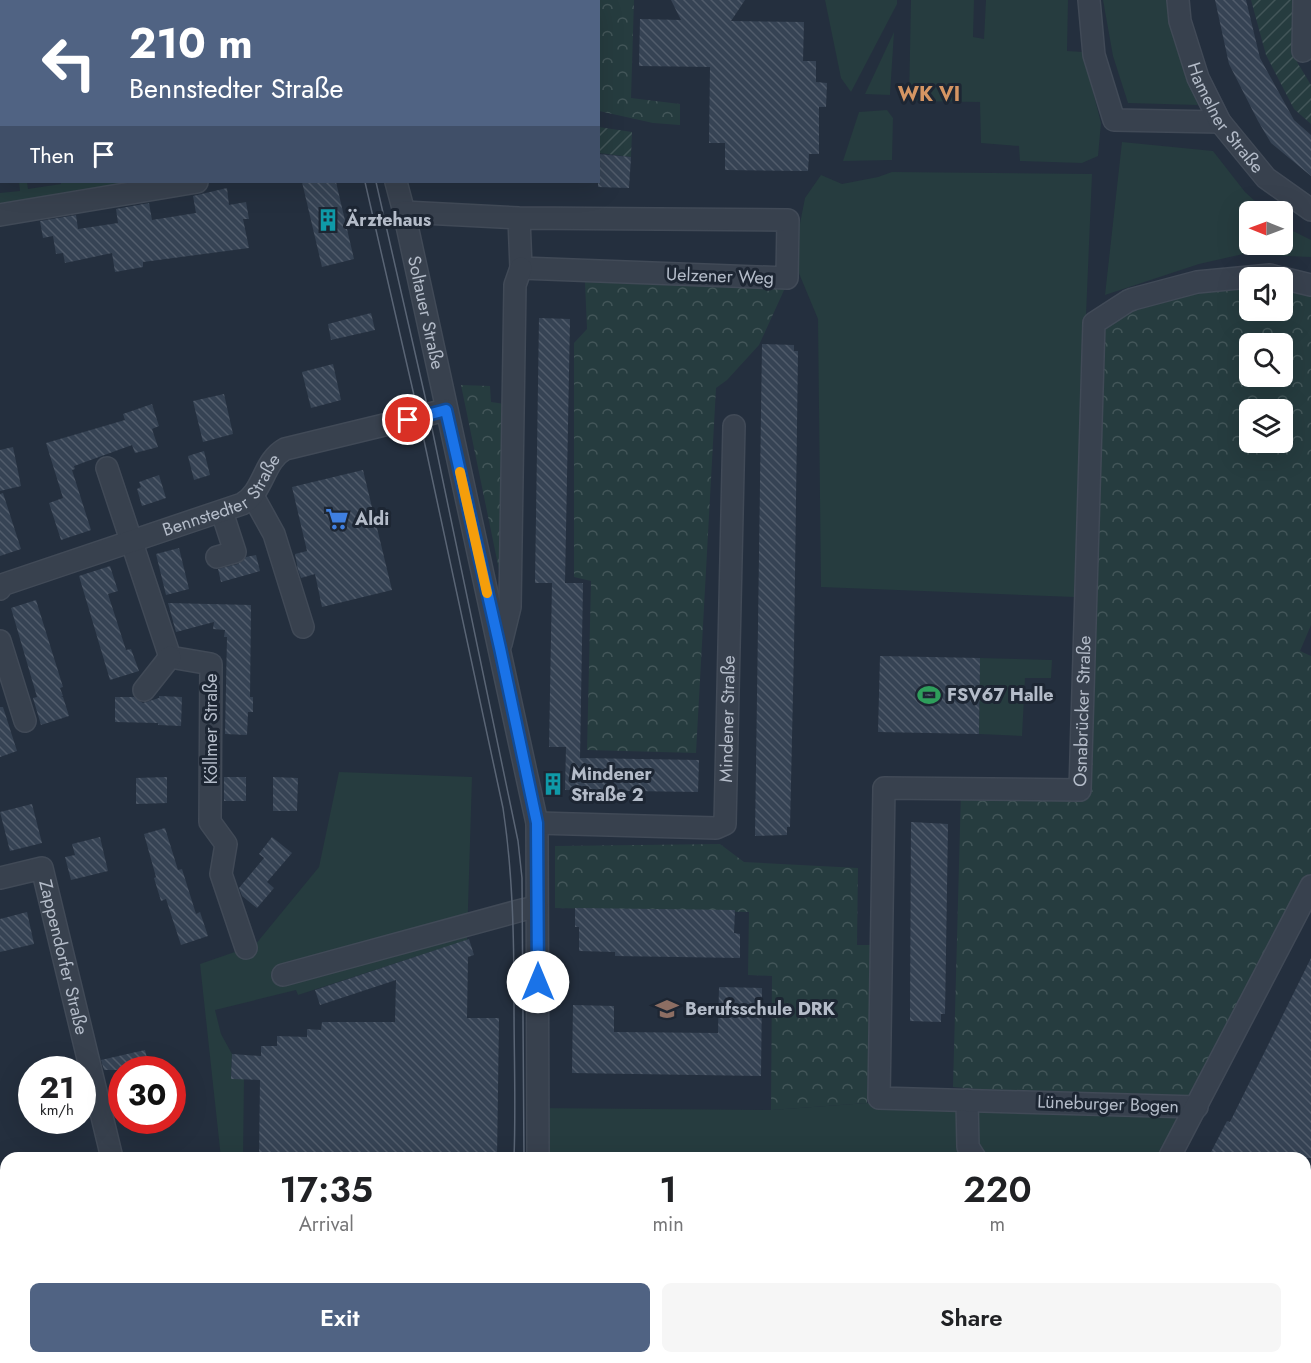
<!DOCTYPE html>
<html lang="en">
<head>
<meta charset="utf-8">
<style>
	:root { --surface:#fff; --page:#f6f6f6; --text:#202124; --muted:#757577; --accent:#506383 }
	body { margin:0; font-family:Jost,sans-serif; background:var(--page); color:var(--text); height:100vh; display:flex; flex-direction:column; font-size:22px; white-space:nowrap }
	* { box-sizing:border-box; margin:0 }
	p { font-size:20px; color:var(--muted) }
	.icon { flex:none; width:33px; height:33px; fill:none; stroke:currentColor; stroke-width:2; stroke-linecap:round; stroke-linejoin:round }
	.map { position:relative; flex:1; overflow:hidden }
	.sheet { position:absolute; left:0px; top:1152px; width:1311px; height:212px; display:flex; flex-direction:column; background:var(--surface); border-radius:18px 18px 0 0; box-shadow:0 6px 24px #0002 }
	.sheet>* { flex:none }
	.top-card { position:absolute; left:0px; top:0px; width:600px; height:183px; box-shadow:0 6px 24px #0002; background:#506383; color:#fff; overflow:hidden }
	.needle { width:39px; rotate:271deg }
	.tools { position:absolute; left:1239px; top:201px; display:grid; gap:12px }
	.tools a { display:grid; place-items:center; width:54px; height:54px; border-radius:9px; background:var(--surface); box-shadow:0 6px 24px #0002; font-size:30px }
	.speed { position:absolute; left:18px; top:1056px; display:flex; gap:12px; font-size:30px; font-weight:700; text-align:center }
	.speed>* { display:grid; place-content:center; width:78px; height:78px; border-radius:50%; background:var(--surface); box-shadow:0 6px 24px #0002; line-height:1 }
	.speed small { font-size:15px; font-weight:400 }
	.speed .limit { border:9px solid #d22; background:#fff; color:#111 }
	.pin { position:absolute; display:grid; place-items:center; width:51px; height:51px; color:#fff; margin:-26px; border:3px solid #fff; border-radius:50%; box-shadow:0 2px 6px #0007 }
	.me { position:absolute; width:66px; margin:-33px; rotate:0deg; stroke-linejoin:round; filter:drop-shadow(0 0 4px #0008) }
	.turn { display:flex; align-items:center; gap:21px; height:126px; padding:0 30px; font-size:27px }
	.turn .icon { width:78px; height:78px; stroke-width:2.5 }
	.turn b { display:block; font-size:42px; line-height:51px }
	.then { display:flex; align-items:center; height:57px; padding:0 30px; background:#0003; gap:12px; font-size:22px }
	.eta { display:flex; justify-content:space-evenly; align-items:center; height:102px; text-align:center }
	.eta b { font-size:36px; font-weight:600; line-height:42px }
	.primary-button { display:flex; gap:12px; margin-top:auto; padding:12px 30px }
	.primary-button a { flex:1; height:69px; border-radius:9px; background:var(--accent); color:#fff; font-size:24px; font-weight:600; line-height:69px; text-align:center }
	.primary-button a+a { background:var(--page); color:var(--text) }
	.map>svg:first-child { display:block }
	.grass { fill:#263c3f }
	.forest { fill:url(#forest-crowns); fill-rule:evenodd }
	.garden { fill:url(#garden-furrows) }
	.building { fill:url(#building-back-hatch) }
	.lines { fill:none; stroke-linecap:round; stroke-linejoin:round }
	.minor-casing { stroke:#414a57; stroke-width:24 }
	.highway-casing { stroke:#434c59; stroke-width:33 }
	.minor { stroke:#38414e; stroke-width:21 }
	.highway { stroke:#746855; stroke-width:30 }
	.tram { stroke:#5a6575; stroke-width:1.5 }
	.route-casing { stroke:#114b97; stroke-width:15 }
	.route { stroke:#1a73e8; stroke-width:10 }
	.slow { stroke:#f59e0b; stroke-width:10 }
	.labels { text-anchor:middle; stroke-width:6; stroke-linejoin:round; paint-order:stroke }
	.street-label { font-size:18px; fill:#b4bcc9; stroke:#1d2633 }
	.poi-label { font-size:18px; font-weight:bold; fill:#b4bcc9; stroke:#1d2633; text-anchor:start }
	.neighbourhood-label { font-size:20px; font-weight:bold; fill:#d59563; stroke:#1d2633 }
</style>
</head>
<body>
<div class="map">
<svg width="1311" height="1363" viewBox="0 0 1311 1363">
	<defs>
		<pattern id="forest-crowns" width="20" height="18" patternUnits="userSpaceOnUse" patternTransform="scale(1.5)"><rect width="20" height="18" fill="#263c3f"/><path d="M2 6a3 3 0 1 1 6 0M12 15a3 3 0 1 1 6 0" fill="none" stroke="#435659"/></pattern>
		<pattern id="garden-furrows" width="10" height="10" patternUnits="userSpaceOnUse" patternTransform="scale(1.5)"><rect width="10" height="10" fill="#263c3f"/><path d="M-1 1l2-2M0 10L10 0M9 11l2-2" fill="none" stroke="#435659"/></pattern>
		<pattern id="building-back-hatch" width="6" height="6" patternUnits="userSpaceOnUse" patternTransform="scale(1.5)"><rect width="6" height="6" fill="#364354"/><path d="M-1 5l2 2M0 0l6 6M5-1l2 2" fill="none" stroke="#515c6b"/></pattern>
	</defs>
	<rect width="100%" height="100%" fill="#242f3e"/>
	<!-- grass -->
	<g class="grass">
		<path d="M825 0H897V4L851 92 841 78Z"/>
		<path d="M911 0H974L973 37 984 39 986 0H1068L1067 51 1083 52 1101 123 1098 156 1082 163 1020 161 1019 146 981 143 980 102 909 101Z"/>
		<path d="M1103 0H1167C1168 37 1186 70 1198 105L1128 103 1113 56Z"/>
		<path d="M894 32 890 95 865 94Z"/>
		<path d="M887 110 893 118 892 160 843 161 859 112Z"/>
		<path d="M1122 142 1213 151 1245 192 1266 211 1250 212V244H1282L1283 226 1311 240V257L1243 254 1199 264 1105 295Z"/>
		<path d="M892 172 1092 174 1074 597 821 587 818 319 793 259 805 198 821 175 842 184 878 177Z"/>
		<path d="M19 182H27L28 189 61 184V182H152L0 207V193L20 191Z"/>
		<path d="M980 658 1052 660 1051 678H1025L1022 736 979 734Z"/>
		<path d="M339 772 472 777 467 940 298 995 296 990 215 1010 221 1034 232 1054 231 1078 244 1079 243 1158H221L200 964 255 945 319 867Z"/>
		<path d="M867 1103 1197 1107 1169 1158H538L537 1108 771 1110Z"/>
		<path d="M155 1358H250L245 1363H156Z"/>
		<path d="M270 1358H423L420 1363H267Z"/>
		<path d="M474 1358H1012L1004 1363H470Z"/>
		<path d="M1016 1358H1108L1105 1363H1007Z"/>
	</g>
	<!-- forest -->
	<g class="forest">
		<path d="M469 0H634L631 98 680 104V125L653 123 599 111 598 2Z"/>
		<path d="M1250 278V310H1282L1283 278 1311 285V625L1300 651 1311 656V885L1197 1107 953 1087 961 791 1079 790 1094 323 1133 299ZM1250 344H1282V376H1250ZM1250 410H1282V442H1250Z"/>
		<path d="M585 282 785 288 759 345 727 380 716 388 696 753 587 750 591 581 574 577V343L587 329Z"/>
		<path d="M461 385 490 386 491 402 505 404 503 589Z"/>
		<path d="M720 844 744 862 858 868 857 945H873L867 1103 771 1110 772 976 748 975 749 912 555 908V846Z"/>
	</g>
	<!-- garden -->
	<g class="garden">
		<path d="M1251 0H1297V62L1311 85V124L1294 109 1266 55Z"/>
		<path d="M599 127 632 132 631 157 599 153Z"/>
	</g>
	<!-- building -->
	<g class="building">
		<path d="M671 0H745L731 21 804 22 803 61H816V82L827 83 826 107H819V154H809L808 171 725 170V143H709L710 67 639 66 640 19 681 20Z"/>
		<path d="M1215 0H1246L1260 58 1294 120 1311 135V176L1271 143 1258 121 1229 64Z"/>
		<path d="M598 154 631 157 629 188 598 187Z"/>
		<path d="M302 182H336L354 259 322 267Z"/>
		<path d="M227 188 229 205 246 202 249 219H243L249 248 143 262V267L115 272 112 253 65 263 63 253 56 254 53 236 43 238 40 221 76 215 78 229 118 223 116 209 149 203 152 220 196 213 193 196Z"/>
		<path d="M371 313 375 330 331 340 328 324Z"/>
		<path d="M539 318 570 319 565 583H583L580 758 699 760 698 792 565 790 566 747H549L552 583H535Z"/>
		<path d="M762 344 794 345V351H798L794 648 790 827H787V835L755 836Z"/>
		<path d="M333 364 341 400 311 408 302 372Z"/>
		<path d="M224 394 233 434 203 442 193 401Z"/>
		<path d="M152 404 159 426 152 429 158 447 135 453 132 445 74 466 75 469 72 470 91 530 61 540 49 503 63 498 46 443 125 420 123 414Z"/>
		<path d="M13 447 21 486 0 491V450Z"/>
		<path d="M204 451 210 475 194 480 188 456Z"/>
		<path d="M363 470 392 590 322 607 315 574 301 578 298 570 295 554 307 551 292 487Z"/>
		<path d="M159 475 166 498 142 506 137 489 141 487 139 482Z"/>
		<path d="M3 493 21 549 0 556V494Z"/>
		<path d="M179 548 189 589 166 595 156 554Z"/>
		<path d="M256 555 260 571 221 582 218 569 238 564 246 557Z"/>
		<path d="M110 566 118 591 108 594 126 650 131 649 139 671 110 680 79 576Z"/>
		<path d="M36 600 63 687 60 688 63 696 61 697H63L69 716 41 725 33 698 37 697 11 608Z"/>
		<path d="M168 603 251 605 250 697H253V712H248L247 735 225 734 227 637H224L225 630 213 629 214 622 176 632Z"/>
		<path d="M880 656 980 658 979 734 878 732Z"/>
		<path d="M159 696 182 697 181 726 158 725V723L115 722V697H134L143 703 159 698Z"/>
		<path d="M0 707H3L17 751 0 757Z"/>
		<path d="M167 777V803L136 804V778Z"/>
		<rect x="224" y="777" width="22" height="24"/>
		<path d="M273 777 298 778 297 811H273Z"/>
		<path d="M32 804 42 843 10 851 0 812Z"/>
		<path d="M911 822 948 824 945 1014H941V1022L910 1021Z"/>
		<path d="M165 828 178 870 182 869 196 914 200 912 208 936 181 945 166 899 161 901 154 878 156 877 144 834Z"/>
		<path d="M100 837 108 871 71 880 65 857 75 855 72 844Z"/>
		<path d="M272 837 292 853 267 882 274 888 257 908 242 896 239 888 264 858 259 854Z"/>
		<path d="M575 908 735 910 734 933 740 934V958L615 956V952L579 951V927H575Z"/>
		<path d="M27 912 34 944 0 952V919Z"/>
		<path d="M469 939 474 955 468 957 467 1018H499L497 1158H259L260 1080 231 1079 232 1054 261 1056V1046H277V1036L307 1037V1029L321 1030 322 1022H395L396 980 320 1005 315 990Z"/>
		<path d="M1311 958V1158H1208L1227 1121 1230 1122Z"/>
		<path d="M719 987 762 988 761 1076 572 1073 573 1005 614 1006V1032L718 1033Z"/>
		<path d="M145 1050 150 1070H104L101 1060Z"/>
	</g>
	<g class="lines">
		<!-- minor casing -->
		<g class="minor-casing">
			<g id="minor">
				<path d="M342 0V2"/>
				<path d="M1089 0 1094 55 1114 120 1220 122"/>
				<path id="s1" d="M1178 0 1180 21 1198 78 1220 122 1266 178 1311 210"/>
				<path d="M1303 51 1304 0"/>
				<path d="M0 171H2"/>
				<path id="s2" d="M396 182 404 212 537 823 538 1158"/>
				<path d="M404 212 519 218 788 220 787 278 521 268 519 218"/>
				<path d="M0 215 197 182"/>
				<path d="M1282 278 1311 285"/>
				<path d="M107 468 170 657 211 664 210 822 226 844 221 874 246 948"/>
				<path d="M253 496 274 534 303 627"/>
				<path d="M217 557 235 552 222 512"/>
				<path id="s3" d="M0 589 2 585 242 504C264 492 263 461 285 449L446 410"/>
				<path d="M0 641 25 721"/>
				<path d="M501 644 510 607 515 285 521 268"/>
				<path d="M144 690 170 657"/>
				<path id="s4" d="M537 823 716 828 725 824 734 426"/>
				<path id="s5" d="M0 878 42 868 112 1158"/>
				<path d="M283 975 522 910 537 907"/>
				<path d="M967 1100 968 1147 975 1158"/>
				<path id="s6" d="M1197 1107 879 1098 884 788 1080 790 1094 323 1128 301 1133 299 1197 282 1270 275 1281 278"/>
				<path d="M1169 1158 1311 886"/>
				<path d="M0 1179 6 1202"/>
				<path d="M555 1358 558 1363"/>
				<path d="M1004 1363 1012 1358"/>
			</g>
		</g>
		<!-- highway casing -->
		<g class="highway-casing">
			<path id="highway" d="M1305 1346 1311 1334"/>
		</g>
		<!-- minor -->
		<use href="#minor" class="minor"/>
		<!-- highway -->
		<use href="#highway" class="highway"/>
		<!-- tram -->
		<g class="tram">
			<path d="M322 0V2"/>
			<path d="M365 182 419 417 503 808C513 874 514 940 514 1006 514 1057 516 1107 514 1158"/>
			<path d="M376 182 429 414 518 841 522 878 524 1158"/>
			<path d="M260 1363 264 1358"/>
			<path d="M425 1363 428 1358"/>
			<path d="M443 1363 447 1358"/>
		</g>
	</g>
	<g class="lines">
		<!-- route casing -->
		<g class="route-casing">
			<path id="route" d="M408 420 446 410 500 648 537 823 538 982"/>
		</g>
		<!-- route -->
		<use href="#route" class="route"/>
		<!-- slow -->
		<path class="slow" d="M460 472 487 593"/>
	</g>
	<!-- icons -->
	<defs>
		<g id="building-bare" transform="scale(1.8)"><path d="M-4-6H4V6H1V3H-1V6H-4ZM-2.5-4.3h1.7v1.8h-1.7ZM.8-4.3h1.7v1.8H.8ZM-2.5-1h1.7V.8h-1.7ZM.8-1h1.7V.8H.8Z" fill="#0f9aa8" stroke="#1d2633" stroke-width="2.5" paint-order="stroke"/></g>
		<g id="supermarket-bare" transform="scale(1.8)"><path d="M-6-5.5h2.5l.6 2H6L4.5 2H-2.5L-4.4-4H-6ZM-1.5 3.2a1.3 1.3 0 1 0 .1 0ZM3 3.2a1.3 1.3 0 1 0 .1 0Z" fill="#3f7fe0" stroke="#1d2633" stroke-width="2.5" paint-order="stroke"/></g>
		<g id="stadium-bare" transform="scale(1.8)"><path d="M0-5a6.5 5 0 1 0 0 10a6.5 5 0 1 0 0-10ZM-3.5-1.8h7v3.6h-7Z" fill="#2e9e5b" stroke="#1d2633" stroke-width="2.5" paint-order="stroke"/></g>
		<g id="school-bare" transform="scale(1.8)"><path d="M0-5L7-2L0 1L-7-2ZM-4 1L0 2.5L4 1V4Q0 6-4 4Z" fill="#8d6e63" stroke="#1d2633" stroke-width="2.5" paint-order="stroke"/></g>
	</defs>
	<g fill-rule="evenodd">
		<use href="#building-bare" x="328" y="220"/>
		<use href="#supermarket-bare" x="337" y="519"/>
		<use href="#stadium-bare" x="929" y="695"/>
		<use href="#building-bare" x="553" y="784"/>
		<use href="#school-bare" x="667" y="1009"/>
	</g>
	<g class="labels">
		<!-- street labels -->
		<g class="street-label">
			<text dy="6" stroke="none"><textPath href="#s1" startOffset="129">Hamelner Straße</textPath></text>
			<text transform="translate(720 276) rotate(2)" y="6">Uelzener Weg</text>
			<text dy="6" stroke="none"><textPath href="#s2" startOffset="134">Soltauer Straße</textPath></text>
			<text dy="6" stroke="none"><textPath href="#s3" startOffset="246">Bennstedter Straße</textPath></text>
			<text dy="6" stroke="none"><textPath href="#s6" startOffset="903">Osnabrücker Straße</textPath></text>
			<text dy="6" stroke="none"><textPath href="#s4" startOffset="294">Mindener Straße</textPath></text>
			<text transform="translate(211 729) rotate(-90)" y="6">Köllmer Straße</text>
			<text dy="6" stroke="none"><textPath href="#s5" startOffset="135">Zappendorfer Straße</textPath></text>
			<text transform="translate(1108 1104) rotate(2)" y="6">Lüneburger Bogen</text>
		</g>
		<!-- poi labels -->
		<g class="poi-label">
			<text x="346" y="226">Ärztehaus</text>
			<text x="355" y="525">Aldi</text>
			<text x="947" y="701">FSV67 Halle</text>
			<text x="571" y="780">Mindener<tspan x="571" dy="21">Straße 2</tspan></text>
			<text x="685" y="1015">Berufsschule DRK</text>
		</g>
		<!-- neighbourhood labels -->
		<g class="neighbourhood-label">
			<text x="929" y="101">WK VI</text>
		</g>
	</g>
</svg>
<div class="tools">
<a><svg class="needle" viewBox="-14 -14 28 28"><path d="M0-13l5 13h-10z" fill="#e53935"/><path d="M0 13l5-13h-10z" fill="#757577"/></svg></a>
<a><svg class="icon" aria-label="sound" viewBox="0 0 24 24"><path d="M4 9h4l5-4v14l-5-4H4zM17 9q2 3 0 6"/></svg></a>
<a><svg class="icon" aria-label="search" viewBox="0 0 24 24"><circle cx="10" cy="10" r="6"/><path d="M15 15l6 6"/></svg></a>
<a><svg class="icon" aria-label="layers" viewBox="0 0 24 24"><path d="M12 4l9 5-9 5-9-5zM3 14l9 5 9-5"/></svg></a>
</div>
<div class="speed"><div>21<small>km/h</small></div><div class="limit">30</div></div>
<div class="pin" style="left:408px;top:420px;background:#d93025"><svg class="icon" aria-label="arrive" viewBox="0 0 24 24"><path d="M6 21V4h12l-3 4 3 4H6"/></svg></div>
<svg class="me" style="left:538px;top:982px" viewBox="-20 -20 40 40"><circle r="19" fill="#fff"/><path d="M0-13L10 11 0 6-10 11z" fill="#1a73e8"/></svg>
<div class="top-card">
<div class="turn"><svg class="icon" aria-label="left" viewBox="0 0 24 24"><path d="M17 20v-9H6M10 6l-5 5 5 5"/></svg><div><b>210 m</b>Bennstedter Straße</div></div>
<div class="then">Then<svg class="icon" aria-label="arrive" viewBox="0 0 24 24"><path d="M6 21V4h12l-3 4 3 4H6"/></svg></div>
</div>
<section class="sheet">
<div class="eta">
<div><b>17:35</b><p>Arrival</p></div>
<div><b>1</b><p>min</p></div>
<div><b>220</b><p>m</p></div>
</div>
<div class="primary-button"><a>Exit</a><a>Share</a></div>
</section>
</div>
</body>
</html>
